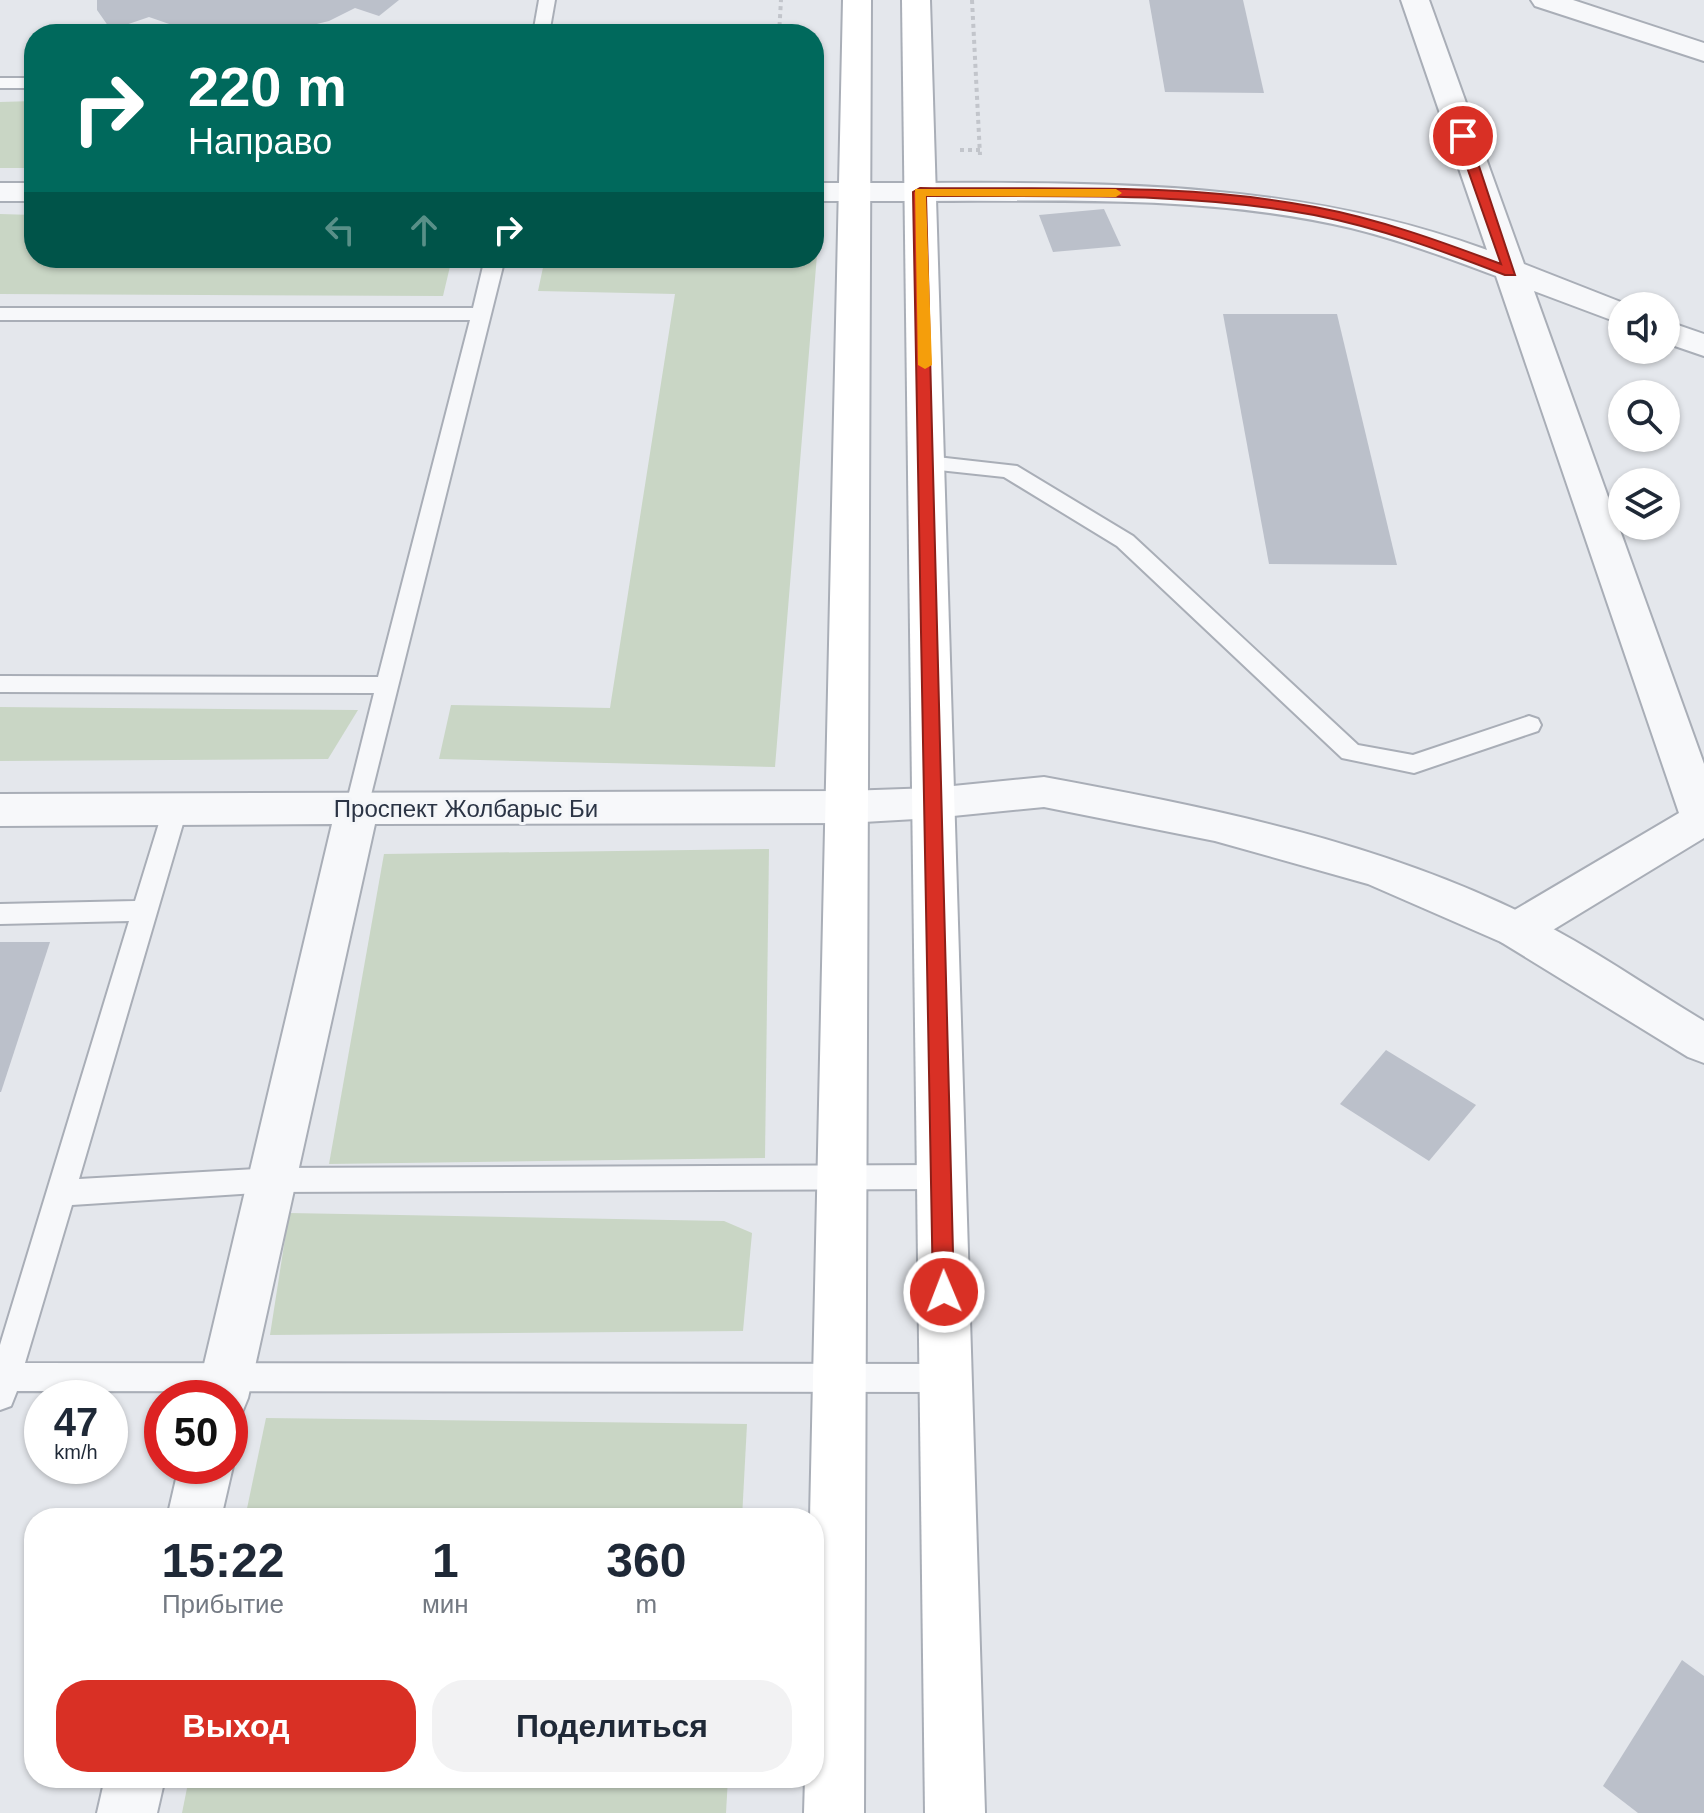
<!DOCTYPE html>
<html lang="ru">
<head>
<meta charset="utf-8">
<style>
	:root { --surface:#fff; --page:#f2f2f3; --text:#1f2937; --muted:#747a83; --accent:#d93025 }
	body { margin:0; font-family:Helvetica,sans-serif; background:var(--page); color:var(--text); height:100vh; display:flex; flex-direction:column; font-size:30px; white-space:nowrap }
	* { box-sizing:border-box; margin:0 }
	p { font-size:26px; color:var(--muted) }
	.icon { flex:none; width:44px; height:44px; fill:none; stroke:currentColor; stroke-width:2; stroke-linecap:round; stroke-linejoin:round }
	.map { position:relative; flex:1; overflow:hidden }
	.details { position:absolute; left:24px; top:1508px; width:800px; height:280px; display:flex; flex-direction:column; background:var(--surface); border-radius:32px; box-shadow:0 2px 6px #0004 }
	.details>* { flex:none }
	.top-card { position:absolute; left:24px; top:24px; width:800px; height:244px; border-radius:32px; box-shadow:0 2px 6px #0004; background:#00695c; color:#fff; overflow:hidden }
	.tools { position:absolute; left:1608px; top:292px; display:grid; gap:16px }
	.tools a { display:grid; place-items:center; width:72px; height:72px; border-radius:50%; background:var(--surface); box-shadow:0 2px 6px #0004; font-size:40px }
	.speed { position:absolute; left:24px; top:1380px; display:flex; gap:16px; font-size:40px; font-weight:700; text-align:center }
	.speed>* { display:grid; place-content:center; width:104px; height:104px; border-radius:50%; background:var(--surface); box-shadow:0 2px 6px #0004; line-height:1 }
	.speed small { font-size:20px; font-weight:400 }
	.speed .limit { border:12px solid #d22; background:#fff; color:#111 }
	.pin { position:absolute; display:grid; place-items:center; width:68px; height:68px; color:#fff; margin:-34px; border:4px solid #fff; border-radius:50%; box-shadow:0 2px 8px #0007 }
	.me { position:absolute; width:88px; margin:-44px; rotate:359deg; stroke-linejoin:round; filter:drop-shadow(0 0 6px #0008) }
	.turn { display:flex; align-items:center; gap:28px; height:168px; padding:0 32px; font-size:36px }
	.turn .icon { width:104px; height:104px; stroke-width:2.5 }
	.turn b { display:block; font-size:56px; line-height:68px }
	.lanes { display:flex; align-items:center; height:76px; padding:0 32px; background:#0003; justify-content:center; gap:40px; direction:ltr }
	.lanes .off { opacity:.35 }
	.eta { display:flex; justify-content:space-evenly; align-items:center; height:136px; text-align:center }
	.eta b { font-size:48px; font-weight:700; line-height:56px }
	.cta { display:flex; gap:16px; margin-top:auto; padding:16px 32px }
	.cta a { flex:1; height:92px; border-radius:32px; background:var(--accent); color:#fff; font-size:32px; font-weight:700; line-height:92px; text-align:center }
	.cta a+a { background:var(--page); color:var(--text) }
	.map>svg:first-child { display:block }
	.green { fill:#c9d6c5 }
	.building { fill:#bbc0ca }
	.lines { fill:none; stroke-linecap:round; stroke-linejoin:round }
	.service-casing { stroke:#a9aeb7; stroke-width:4 }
	.minor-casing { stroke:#a9aeb7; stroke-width:4 }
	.tertiary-casing { stroke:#a9aeb7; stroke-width:4 }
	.secondary-casing { stroke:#a9aeb7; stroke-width:4 }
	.path { stroke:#c2c5cb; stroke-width:4; stroke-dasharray:4 4; stroke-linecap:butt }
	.service { fill:#f7f8fa; fill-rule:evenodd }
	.minor { fill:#f7f8fa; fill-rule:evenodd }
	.tertiary { fill:#f7f8fa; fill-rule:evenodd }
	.secondary { fill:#fff; fill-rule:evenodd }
	.route { fill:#d93025; stroke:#8d1f18; stroke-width:2 }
	.slow { fill:#f59e0b }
	.labels { text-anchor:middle; stroke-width:6; stroke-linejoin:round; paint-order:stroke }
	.street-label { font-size:24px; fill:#2b3445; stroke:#f4f6f9 }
</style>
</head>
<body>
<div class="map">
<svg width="1704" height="1813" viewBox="0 0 1704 1813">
	<rect width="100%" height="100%" fill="#e4e7ec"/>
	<!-- green -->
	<g class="green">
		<path d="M34 101V168H0V102Z"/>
		<path d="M0 214 34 215V258H452L443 296 0 294Z"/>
		<path d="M814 218H820L775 767 439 759 451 705 610 708 675 294 538 291 545 258H814Z"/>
		<path d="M0 707 358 710 328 759 0 761Z"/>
		<path d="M769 849 765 1158 329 1164 384 854Z"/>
		<path d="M289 1213 724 1221 752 1233 743 1331 270 1335Z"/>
		<path d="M266 1418 747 1424 742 1518H245Z"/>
		<path d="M189 1778H728L726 1813H182Z"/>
	</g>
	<!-- building -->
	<g class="building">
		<path d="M97 0H399L379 16 355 8 329 21 276 34H198L149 17 111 30 97 10Z"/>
		<path d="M1149 0H1243L1264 93 1165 92Z"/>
		<path d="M1104 209 1121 246 1053 252 1039 215Z"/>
		<path d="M1223 314H1337L1397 565 1269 564Z"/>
		<path d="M0 942H50L1 1092H0Z"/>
		<path d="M1386 1050 1476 1105 1429 1161 1340 1104Z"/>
		<path d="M1682 1660 1704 1676V1813H1638L1603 1786Z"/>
	</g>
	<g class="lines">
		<!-- service casing -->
		<g class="service-casing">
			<g id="service">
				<path d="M539 0H555L549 34H533Z"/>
				<rect x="0" y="78" width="34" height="10"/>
				<path d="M485 258H505L366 815H348L345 809 374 693 0 692V676L378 677 470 320H0V308H473Z"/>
				<path d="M928 456 1017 466 1133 536 1358 745 1413 755 1529 716 1538 719 1541 725 1538 731 1414 773 1342 758 1117 546 1004 477 920 468 917 463Z"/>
				<path d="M175 801 184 804 187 810 79 1179 272 1168 941 1165 951 1168 955 1177 951 1186 941 1189 272 1192 72 1205 25 1363 946 1364 957 1368 962 1378 957 1388 946 1392 17 1391 11 1406 0 1410V1345L129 921 0 924V904L135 901 163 810 166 804Z"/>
			</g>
		</g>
		<!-- minor casing -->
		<g class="minor-casing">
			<g id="minor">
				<path d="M1401 0H1429L1524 264 1631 306H1622V324L1534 291 1704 764V838L1533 942 1517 947 1501 942 1495 930 1501 918 1679 813 1496 276C1448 258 1400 240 1351 228 1211 195 1063 201 920 201L909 199 904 192 909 185 920 183C1113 182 1303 182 1487 250Z"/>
				<path d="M1531 0H1573L1704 43V61L1535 6Z"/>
				<path d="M1666 321 1704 334V356L1666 343Z"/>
				<path d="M933 788 948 792 954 803 948 814 933 818 846 823 375 824 248 1398 241 1415 230 1419V1398H196L332 824 0 826V794L846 791Z"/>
				<path d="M230 1459 233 1466 221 1518H167L179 1466H230Z"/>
				<path d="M105 1778H165L157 1813H97Z"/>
			</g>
		</g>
		<!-- tertiary casing -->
		<g class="tertiary-casing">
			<g id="tertiary">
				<rect x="0" y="183" width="34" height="18"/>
				<path d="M814 183H920L931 185 936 192 931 199 920 201H814Z"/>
				<path d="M1044 777C1211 808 1379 841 1532 918 1591 947 1647 987 1704 1021V1063L1688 1057 1501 942 1368 884 1215 841 1044 807 933 818 918 814 912 803 918 792 933 788Z"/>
			</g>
		</g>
		<!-- secondary casing -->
		<g class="secondary-casing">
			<g id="secondary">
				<path d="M843 0H871L864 1813H804L805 1778H814V1518H810Z"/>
				<path d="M902 0H930L985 1813H925Z"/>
			</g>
		</g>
		<!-- path -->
		<g class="path">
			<path d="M972 0 980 155"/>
			<path d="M779 34 781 0"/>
			<path d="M960 150H980"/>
		</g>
		<!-- service -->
		<use href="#service" class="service"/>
		<!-- minor -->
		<use href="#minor" class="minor"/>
		<!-- tertiary -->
		<use href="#tertiary" class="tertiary"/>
		<!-- secondary -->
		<use href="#secondary" class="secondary"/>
	</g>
	<!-- route -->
	<path class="route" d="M1463 132 1469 136 1515 275H1505C1443 251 1380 228 1314 215 1187 191 1055 197 926 196L954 1292 951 1298H936L933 1292 913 192 920 188C1051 190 1185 182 1315 207 1379 219 1440 241 1501 264L1456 136Z"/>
	<!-- slow -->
	<path class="slow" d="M915 189H1116L1122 193 1116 197 926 196 932 365 925 369 918 365Z"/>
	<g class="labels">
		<!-- street labels -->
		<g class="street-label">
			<text x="466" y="817">Проспект Жолбарыс Би</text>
		</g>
	</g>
</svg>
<div class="tools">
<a><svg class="icon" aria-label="sound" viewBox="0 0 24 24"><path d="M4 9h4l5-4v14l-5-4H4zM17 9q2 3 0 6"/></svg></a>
<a><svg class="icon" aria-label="search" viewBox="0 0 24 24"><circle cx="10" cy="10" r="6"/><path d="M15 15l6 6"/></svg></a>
<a><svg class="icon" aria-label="layers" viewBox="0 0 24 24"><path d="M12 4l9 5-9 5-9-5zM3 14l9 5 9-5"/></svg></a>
</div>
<div class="speed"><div>47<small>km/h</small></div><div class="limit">50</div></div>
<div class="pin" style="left:1463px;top:136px;background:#d93025"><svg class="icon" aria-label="arrive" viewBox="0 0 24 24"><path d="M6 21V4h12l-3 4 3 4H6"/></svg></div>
<svg class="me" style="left:944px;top:1292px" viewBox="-20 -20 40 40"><circle r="17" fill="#d93025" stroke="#fff" stroke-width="3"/><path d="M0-11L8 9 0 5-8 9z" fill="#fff"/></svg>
<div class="top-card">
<div class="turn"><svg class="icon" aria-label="right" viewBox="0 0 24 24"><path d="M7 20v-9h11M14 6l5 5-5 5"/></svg><div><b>220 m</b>Направо</div></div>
<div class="lanes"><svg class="icon off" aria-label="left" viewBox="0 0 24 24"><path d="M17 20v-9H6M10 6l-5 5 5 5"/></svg><svg class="icon off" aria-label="ahead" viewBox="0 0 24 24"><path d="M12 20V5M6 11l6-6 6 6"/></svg><svg class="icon" aria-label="right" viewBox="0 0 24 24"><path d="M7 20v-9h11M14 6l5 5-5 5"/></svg></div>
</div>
<section class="details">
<div class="eta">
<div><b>15:22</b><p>Прибытие</p></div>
<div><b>1</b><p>мин</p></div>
<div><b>360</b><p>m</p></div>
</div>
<div class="cta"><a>Выход</a><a>Поделиться</a></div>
</section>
</div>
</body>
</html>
